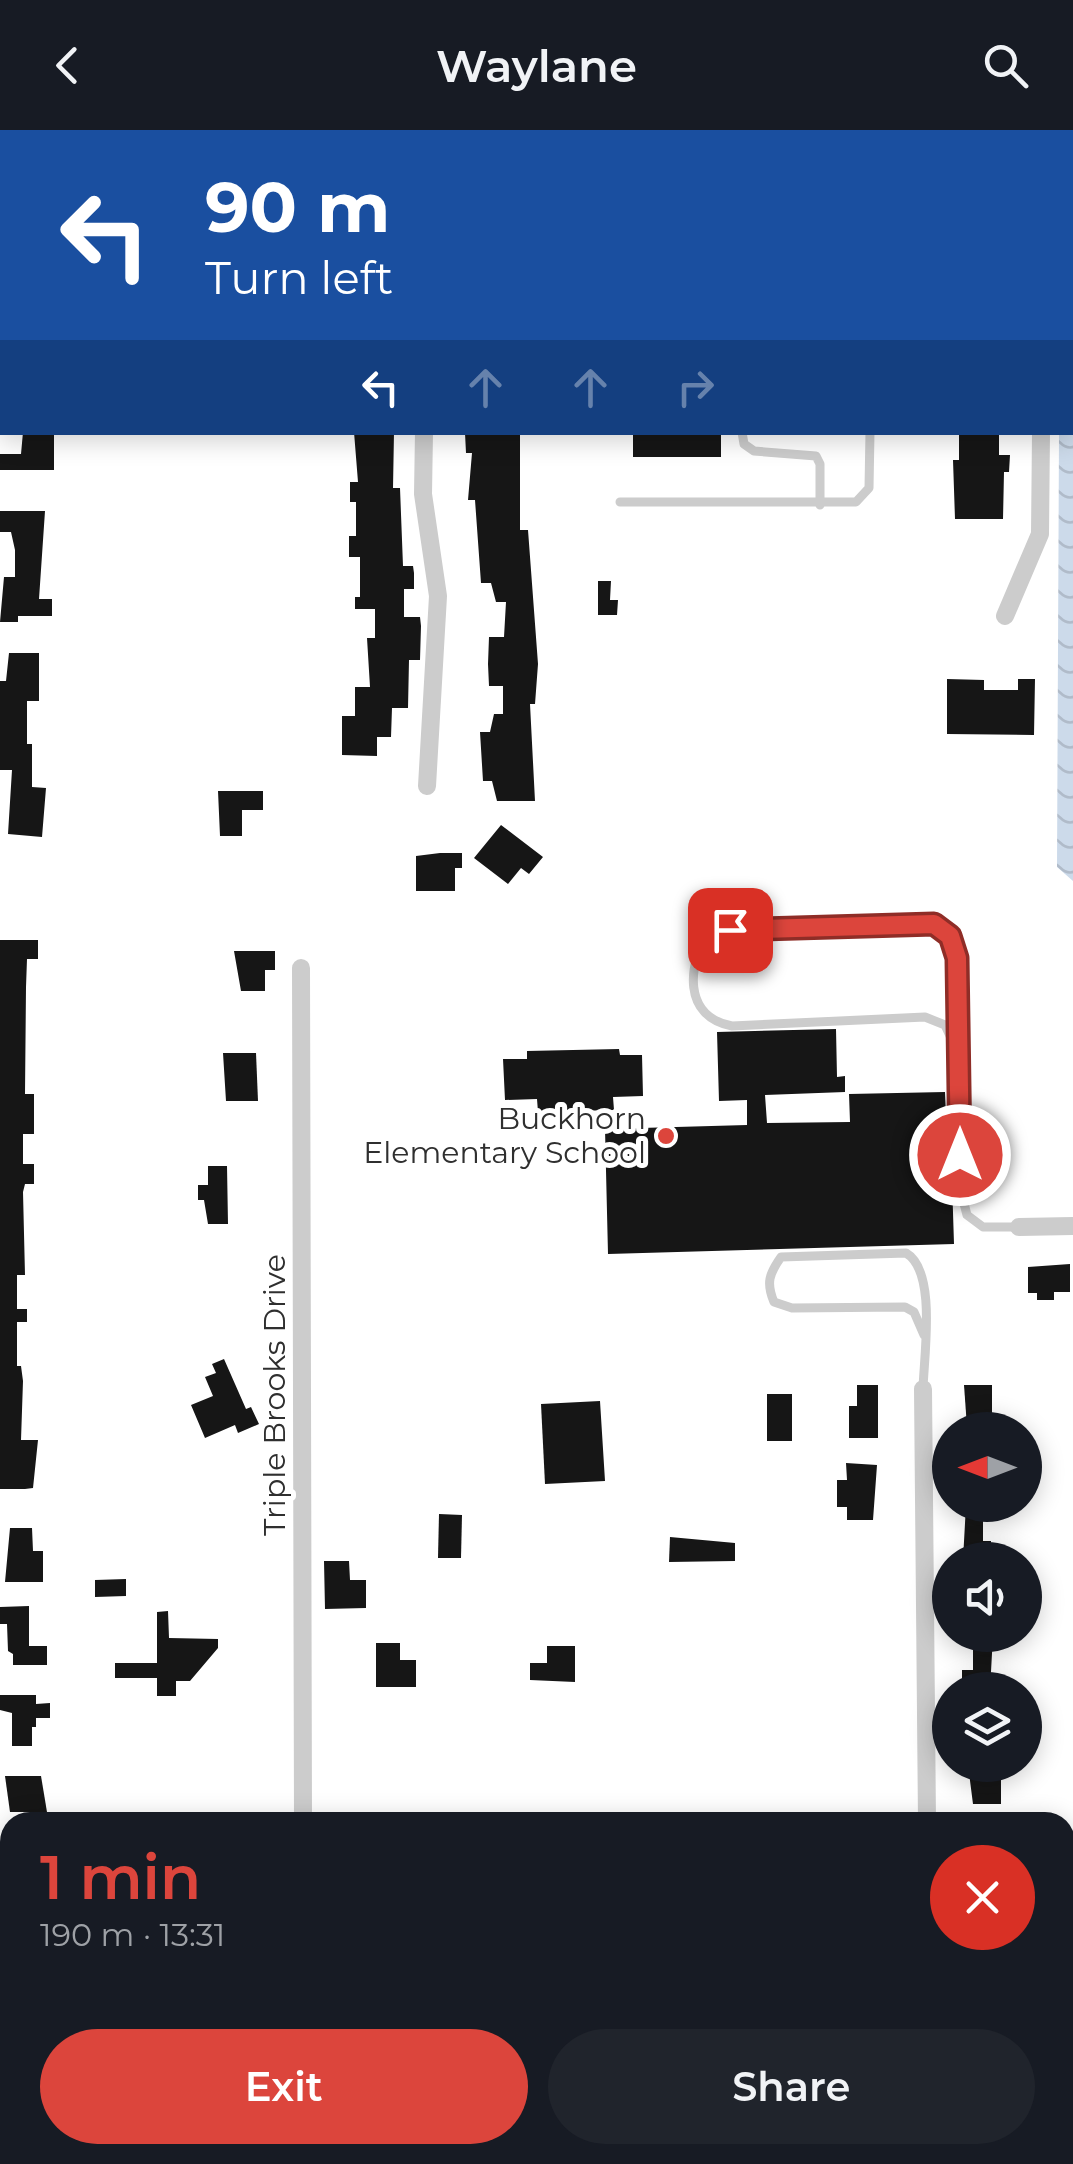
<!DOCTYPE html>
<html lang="en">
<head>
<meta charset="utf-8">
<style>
	:root { --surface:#171b24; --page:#20242c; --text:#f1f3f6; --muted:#9ea1a6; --accent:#dc453c }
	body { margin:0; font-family:Montserrat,sans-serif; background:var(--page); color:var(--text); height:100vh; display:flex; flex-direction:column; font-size:38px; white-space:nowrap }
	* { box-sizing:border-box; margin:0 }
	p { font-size:32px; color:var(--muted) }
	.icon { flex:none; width:55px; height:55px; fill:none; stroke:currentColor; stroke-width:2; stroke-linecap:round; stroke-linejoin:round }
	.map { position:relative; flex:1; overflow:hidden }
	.drawer { position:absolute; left:0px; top:1682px; width:1075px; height:352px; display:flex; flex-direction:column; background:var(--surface); border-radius:30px 30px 0 0; box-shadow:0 5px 25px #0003 }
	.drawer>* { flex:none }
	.banner { position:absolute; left:0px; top:0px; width:1075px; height:305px; box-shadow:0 5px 25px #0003; background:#1a4fa0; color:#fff; overflow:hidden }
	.needle { width:65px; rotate:270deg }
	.tools { position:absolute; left:932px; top:1282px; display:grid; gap:20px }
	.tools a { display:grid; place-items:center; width:110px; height:110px; border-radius:50%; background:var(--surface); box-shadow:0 5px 25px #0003; font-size:50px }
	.pin { position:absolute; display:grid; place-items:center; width:85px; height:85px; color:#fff; margin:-42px; border-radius:20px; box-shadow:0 5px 15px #0006 }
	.me { position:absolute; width:110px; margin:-55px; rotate:0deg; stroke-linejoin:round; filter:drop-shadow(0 0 8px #0008) }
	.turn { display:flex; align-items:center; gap:35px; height:210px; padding:0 40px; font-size:45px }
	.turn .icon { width:130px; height:130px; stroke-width:2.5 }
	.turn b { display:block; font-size:70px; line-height:85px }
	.lanes { display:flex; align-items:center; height:95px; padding:0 40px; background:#0003; justify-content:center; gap:50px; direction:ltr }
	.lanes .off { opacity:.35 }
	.round { display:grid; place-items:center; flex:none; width:105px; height:105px; border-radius:52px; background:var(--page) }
	.overview { display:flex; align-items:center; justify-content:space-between; height:170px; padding:0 40px }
	h1 { font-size:60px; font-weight:600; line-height:75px; color:var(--accent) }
	.primary-button { display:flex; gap:20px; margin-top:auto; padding:20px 40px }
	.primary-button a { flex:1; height:115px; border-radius:60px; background:var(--accent); color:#fff; font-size:40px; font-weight:600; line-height:115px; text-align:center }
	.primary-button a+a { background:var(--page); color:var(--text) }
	header { display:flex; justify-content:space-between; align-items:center; height:130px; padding:0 40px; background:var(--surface); font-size:45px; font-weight:600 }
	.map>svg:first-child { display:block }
	.water { fill:url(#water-waves) }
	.building { fill:#161616 }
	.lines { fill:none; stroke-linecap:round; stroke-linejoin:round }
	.service { stroke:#ccc; stroke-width:9 }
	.minor { stroke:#ccc; stroke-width:18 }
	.tertiary { stroke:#ccc; stroke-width:20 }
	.route-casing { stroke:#8f2d27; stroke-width:25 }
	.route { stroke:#dc453c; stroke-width:18 }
	.poi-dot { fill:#dc453c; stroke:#fff; stroke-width:4 }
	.labels { text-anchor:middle; stroke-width:10; stroke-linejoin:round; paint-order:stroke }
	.poi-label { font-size:30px; fill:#2f2f2f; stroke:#fff; text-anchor:end }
	.street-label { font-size:30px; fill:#2f2f2f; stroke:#fff }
</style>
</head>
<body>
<header><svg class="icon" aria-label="back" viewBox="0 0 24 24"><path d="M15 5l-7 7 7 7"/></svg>Waylane<svg class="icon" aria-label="search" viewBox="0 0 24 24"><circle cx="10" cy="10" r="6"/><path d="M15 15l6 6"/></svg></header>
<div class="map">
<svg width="1073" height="2034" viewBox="0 0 1073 2034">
	<defs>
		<pattern id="water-waves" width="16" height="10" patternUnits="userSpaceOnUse" patternTransform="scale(2.5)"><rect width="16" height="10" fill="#ccdaea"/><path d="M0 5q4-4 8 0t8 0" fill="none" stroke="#b0bbc9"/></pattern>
	</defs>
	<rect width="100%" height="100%" fill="#fff"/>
	<!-- water -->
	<path class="water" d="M1073 13V751L1057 737 1059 303 1072 302Z"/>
	<!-- building -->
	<g class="building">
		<path d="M23 302H54V340H0V324H21Z"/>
		<path d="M354 302H394L393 358H400L403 436H413L414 443V459H404V487H420L421 496 420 530H409L408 578H392L391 607H377V626L342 625V586H355V557H370L367 508H375V479H355V467H360V427H349V406H356V372H350V352H358Z"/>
		<path d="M520 302V400H528L538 534 535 574H530L535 671H497L492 651H483L480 602H490L494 584H503V556H489L488 534 489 507H504L506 472H496L491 453H481L475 370H468L472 323H466L465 303Z"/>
		<rect x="633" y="302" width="88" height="25"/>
		<path d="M959 304H999V325H1010L1009 342H1004L1003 389H955L953 330H959Z"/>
		<path d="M0 381H45L39 469H52V486H18V492H0L4 447H15V420L11 402H0Z"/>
		<path d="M598 451H611L610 470H618L617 485H598Z"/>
		<path d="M9 523H39V571H27V614H32V657L46 658 42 707 8 704 12 640H0V551H6Z"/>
		<path d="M947 549 984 550V560H1018V549H1035L1034 605 947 604Z"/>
		<path d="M218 661H263V680H242V706H220Z"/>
		<path d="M501 695 543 727 529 744 521 738 508 754 474 728Z"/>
		<path d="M440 723H462V738H455V761H416V726Z"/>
		<path d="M0 810H38V829H27L26 857 25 964H34V1004H23V1034H34V1054H25L23 1062 25 1145H17V1179H27V1192H17V1236H21L23 1251 21 1310H38L33 1358 25 1359H0Z"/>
		<path d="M234 821H275V840H265V861H241Z"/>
		<path d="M836 899 837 947 845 946V962L765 965 767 993 850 992 849 964 945 962 946 988H950L954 1114 608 1124 605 999 747 995V970L719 971 717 902Z"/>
		<path d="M619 919 620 925H642L643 966 613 967 614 980 538 982 537 969 505 970 503 929H527V921Z"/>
		<path d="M223 923H256L258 971H226Z"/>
		<path d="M208 1036H227L228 1094H208L204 1070H198V1055H208Z"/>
		<path d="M1070 1134V1162H1054V1170H1037V1163H1028V1137Z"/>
		<path d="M224 1229 246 1279 251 1277 259 1294 238 1303 235 1295 205 1308 191 1275 213 1266 205 1247 216 1243 212 1234Z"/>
		<path d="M857 1255H878V1308H849V1276H857Z"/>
		<path d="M964 1255H992V1297H967Z"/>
		<rect x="767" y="1264" width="25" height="47"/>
		<path d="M600 1271 605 1351 545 1354 541 1274Z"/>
		<path d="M846 1333 877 1335 873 1390H847V1377H837V1350H847Z"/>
		<path d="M966 1375H983V1411H991V1430H963Z"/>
		<path d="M439 1384 462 1385 461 1428H438Z"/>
		<path d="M10 1398H32L33 1421H43V1452H5Z"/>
		<path d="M670 1407 735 1413V1431L669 1432Z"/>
		<path d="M324 1431H349L350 1450H366V1478L325 1479Z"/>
		<path d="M126 1449V1466L95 1467V1450Z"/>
		<path d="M29 1476V1516H47V1535H13V1524L8 1521 7 1494H0V1477Z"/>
		<path d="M168 1481 169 1508 218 1509V1518L190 1551H176V1566H157V1548H115V1533H157V1482Z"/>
		<path d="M973 1505H993L990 1560H962V1540H973Z"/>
		<path d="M376 1513H400V1530H416V1557H376Z"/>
		<path d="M547 1516H575V1552L530 1550V1533H547Z"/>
		<path d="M0 1565H36V1574L50 1573V1588H36V1597H32V1616H12V1583L0 1580Z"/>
		<path d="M968 1635H993V1648H1001V1674H973Z"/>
		<path d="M5 1646H41L47 1682H10Z"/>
	</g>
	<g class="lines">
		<!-- service -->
		<g class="service">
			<path d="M754 0 757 2"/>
			<path d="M742 302 744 314 754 321 816 326 820 334V375"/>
			<path d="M620 372H856L869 358 870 302"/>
			<path d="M959 925 945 895 925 887 732 896C683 887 686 834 711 800L935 794 950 806 957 829 960 1058 967 1085 983 1097H1019"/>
			<path d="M923 1259C924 1224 937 1141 906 1123L781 1127C769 1144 766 1153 774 1172L792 1178 905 1177 914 1182 924 1205"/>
			<path d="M0 1814 10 1816"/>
			<path d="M73 2034V2025"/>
		</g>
		<!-- minor -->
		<g class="minor">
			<path d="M439 2 440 0"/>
			<path d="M1042 2V0"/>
			<path d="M424 302 423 364 438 466 427 656"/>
			<path d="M1005 486 1040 404 1041 302"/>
			<path d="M301 838 303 1692"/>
			<path d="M1019 1097 1073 1096"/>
			<path d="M923 1259 927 1692"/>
			<path d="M410 2034 414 2025"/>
		</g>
		<!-- tertiary -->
		<g class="tertiary">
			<path d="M1065 1714H1073"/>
			<path d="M0 1741H10"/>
		</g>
	</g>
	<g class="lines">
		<!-- route casing -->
		<g class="route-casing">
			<path id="route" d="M730 800 934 794 950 806 957 828 960 1025"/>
		</g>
		<!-- route -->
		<use href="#route" class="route"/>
	</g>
	<!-- markers -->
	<circle class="poi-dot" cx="666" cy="1006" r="10"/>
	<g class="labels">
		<!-- poi labels -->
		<g class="poi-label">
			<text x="646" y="999">Buckhorn<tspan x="646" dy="34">Elementary School</tspan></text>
		</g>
		<!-- street labels -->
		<g class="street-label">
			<text transform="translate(275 1265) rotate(-90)" y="10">Triple Brooks Drive</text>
		</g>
	</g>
</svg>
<div class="tools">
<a><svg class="needle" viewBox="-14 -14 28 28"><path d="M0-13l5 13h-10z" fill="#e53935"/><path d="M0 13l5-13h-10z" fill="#9ea1a6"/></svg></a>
<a><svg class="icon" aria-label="sound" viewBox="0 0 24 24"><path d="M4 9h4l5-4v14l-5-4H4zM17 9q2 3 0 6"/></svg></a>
<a><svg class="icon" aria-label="layers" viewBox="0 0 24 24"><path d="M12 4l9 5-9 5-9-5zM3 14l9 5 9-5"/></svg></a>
</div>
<div class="pin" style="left:730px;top:800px;background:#d93025"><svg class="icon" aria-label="arrive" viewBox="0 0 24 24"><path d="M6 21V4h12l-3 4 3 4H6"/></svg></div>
<svg class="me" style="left:960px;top:1025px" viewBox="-20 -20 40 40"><circle r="17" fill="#dc453c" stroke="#fff" stroke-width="3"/><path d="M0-11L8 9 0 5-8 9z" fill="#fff"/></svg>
<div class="banner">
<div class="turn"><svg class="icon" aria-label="left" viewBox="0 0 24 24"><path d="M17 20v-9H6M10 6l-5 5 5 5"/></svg><div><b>90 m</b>Turn left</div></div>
<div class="lanes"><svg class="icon" aria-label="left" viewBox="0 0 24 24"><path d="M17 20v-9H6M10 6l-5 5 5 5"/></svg><svg class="icon off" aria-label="ahead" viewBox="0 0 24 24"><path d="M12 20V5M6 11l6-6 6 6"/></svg><svg class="icon off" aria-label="ahead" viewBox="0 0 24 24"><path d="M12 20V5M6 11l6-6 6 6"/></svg><svg class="icon off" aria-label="right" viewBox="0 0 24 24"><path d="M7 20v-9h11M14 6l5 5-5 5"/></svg></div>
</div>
<section class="drawer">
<div class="overview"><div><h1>1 min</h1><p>190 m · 13:31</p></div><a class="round" style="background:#d93025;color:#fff"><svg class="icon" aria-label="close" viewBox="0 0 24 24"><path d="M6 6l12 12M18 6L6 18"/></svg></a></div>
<div class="primary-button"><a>Exit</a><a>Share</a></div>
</section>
</div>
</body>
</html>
